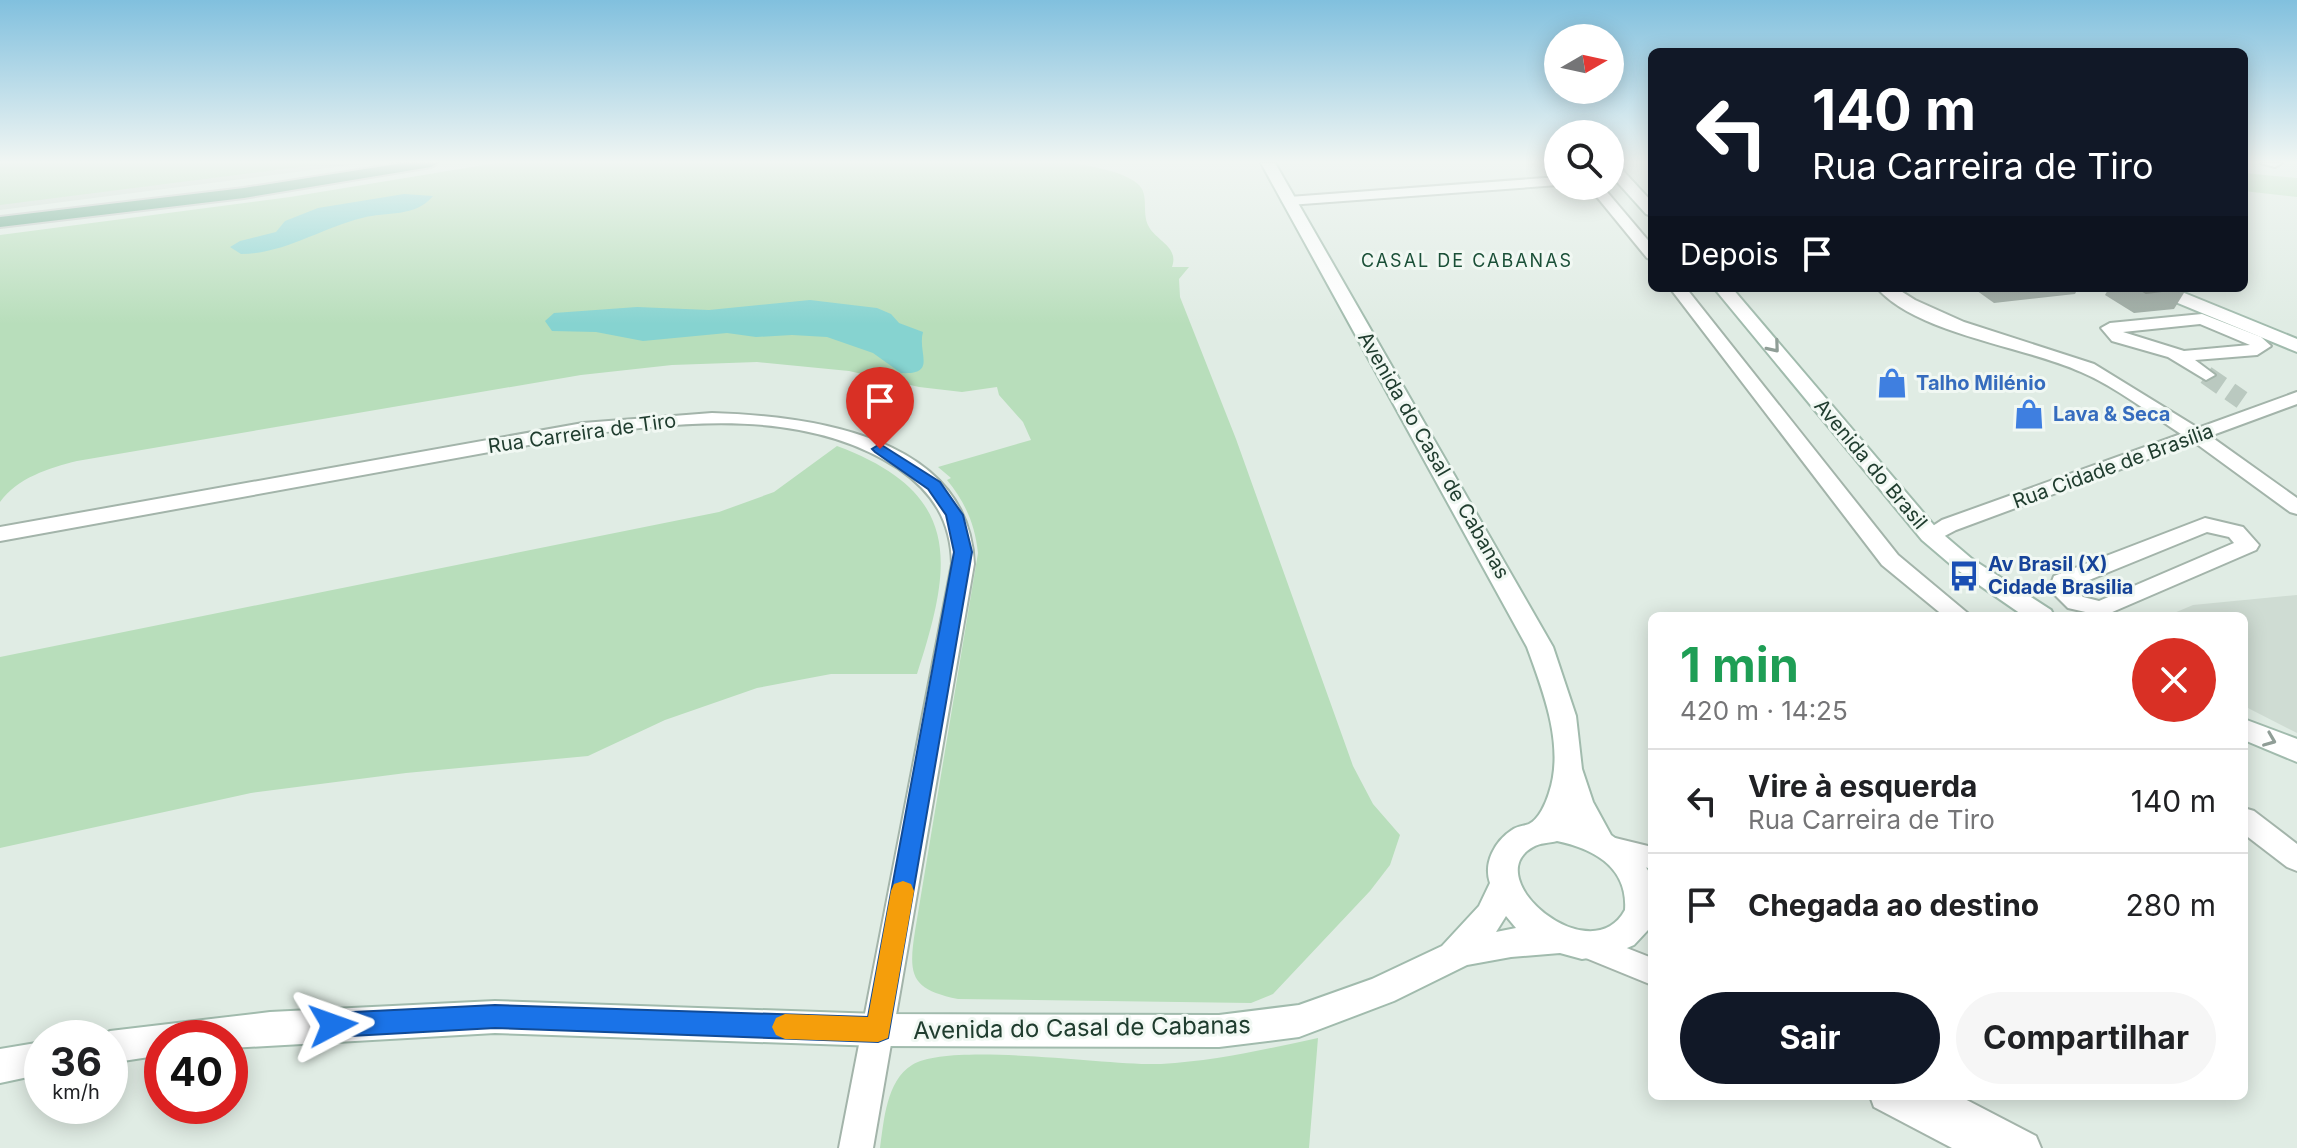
<!DOCTYPE html>
<html lang="pt">
<head>
<meta charset="utf-8">
<style>
	:root { --surface:#fff; --page:#f6f6f6; --text:#202124; --muted:#757577; --line:#e0e0e0; --accent:#111827 }
	body { margin:0; font-family:Inter,sans-serif; background:var(--page); color:var(--text); height:100vh; display:flex; flex-direction:column; font-size:30px; white-space:nowrap }
	* { box-sizing:border-box; margin:0 }
	p { font-size:26px; color:var(--muted) }
	.icon { flex:none; width:44px; height:44px; fill:none; stroke:currentColor; stroke-width:2; stroke-linecap:round; stroke-linejoin:round }
	.map { position:relative; flex:1; overflow:hidden }
	.panel { position:absolute; left:1648px; top:612px; width:600px; height:488px; display:flex; flex-direction:column; background:var(--surface); border-radius:12px; box-shadow:0 4px 20px #0003 }
	.panel>* { flex:none }
	.guide { position:absolute; left:1648px; top:48px; width:600px; height:244px; border-radius:12px; box-shadow:0 4px 20px #0003; background:#111827; color:#fff; overflow:hidden }
	.needle { width:52px; rotate:81deg }
	.controls { position:absolute; left:1544px; top:24px; display:grid; gap:16px }
	.controls a { display:grid; place-items:center; width:80px; height:80px; border-radius:50%; background:var(--surface); box-shadow:0 4px 20px #0003; font-size:40px }
	.speed { position:absolute; left:24px; top:1020px; display:flex; gap:16px; font-size:40px; font-weight:700; text-align:center }
	.speed>* { display:grid; place-content:center; width:104px; height:104px; border-radius:50%; background:var(--surface); box-shadow:0 4px 20px #0003; line-height:1 }
	.speed small { font-size:20px; font-weight:400 }
	.speed .limit { border:12px solid #d22; background:#fff; color:#111 }
	.pin { position:absolute; display:grid; place-items:center; width:68px; height:68px; color:#fff; margin:-82px -34px; border-radius:50% 50% 50% 0; rotate:-45deg; box-shadow:0 0 8px #0007 }
	.pin .icon { rotate:45deg }
	.me { position:absolute; width:88px; margin:-44px; rotate:86deg; stroke-linejoin:round; filter:drop-shadow(0 0 6px #0008) }
	.turn { display:flex; align-items:center; gap:28px; height:168px; padding:0 32px; font-size:36px }
	.turn .icon { width:104px; height:104px; stroke-width:2.5 }
	.turn b { display:block; font-size:56px; line-height:68px }
	.then { display:flex; align-items:center; height:76px; padding:0 32px; background:#0003; gap:16px; font-size:30px }
	.round { display:grid; place-items:center; flex:none; width:84px; height:84px; border-radius:42px; background:var(--page) }
	.summary { display:flex; align-items:center; justify-content:space-between; height:136px; padding:0 32px }
	h1 { font-size:48px; font-weight:700; line-height:60px; color:#1e9e55 }
	.button { display:flex; gap:16px; margin-top:auto; padding:16px 32px }
	.button a { flex:1; height:92px; border-radius:48px; background:var(--accent); color:#fff; font-size:32px; font-weight:700; line-height:92px; text-align:center }
	.button a+a { background:var(--page); color:var(--text) }
	ul { padding:0; list-style:none }
	li { display:flex; align-items:center; gap:24px; height:104px; padding:0 32px; border-top:2px solid var(--line) }
	li div { flex:1 }
	li b { display:block; font-size:30px }
	li em { font-style:normal }
	.map>svg:first-child { display:block }
	.built { fill:#cfdcd3 }
	.green { fill:#b8debb }
	.water { fill:#86d3d0 }
	.lines { fill:none; stroke-linecap:round; stroke-linejoin:round }
	.street-tunnel { stroke:#bac9c0; stroke-width:19; stroke-dasharray:19 10; stroke-linecap:butt }
	.street-casing { stroke:#a3b4aa; stroke-width:4 }
	.secondary-casing { stroke:#a1bbad; stroke-width:4 }
	.primary-casing { stroke:#c1c9c5; stroke-width:4 }
	.street { fill:#fff; fill-rule:evenodd }
	.secondary { fill:#fff; fill-rule:evenodd }
	.primary { fill:#63a386; fill-rule:evenodd }
	.wall { fill:#9daba3 }
	.building { fill:#b6c7bd; stroke:#7f8b84; stroke-width:2 }
	.oneway { stroke:#909e97 }
	.route { fill:#1a73e8; stroke:#114b97; stroke-width:2 }
	.slow { fill:#f59e0b }
	.labels { text-anchor:middle; stroke-width:6; stroke-linejoin:round; paint-order:stroke }
	.far-neighbourhood-label { font-size:18px; letter-spacing:2px; fill:#1b5038; stroke:#f1f8f3 }
	.shop-label { font-size:20px; font-weight:bold; fill:#366cbe; stroke:#f1f8f3; text-anchor:start }
	.street-label { font-size:20px; fill:#203d2f; stroke:#f1f8f3 }
	.transit-label { font-size:20px; font-weight:bold; fill:#164399; stroke:#f1f8f3; text-anchor:start }
	.near-street-label { font-size:24px; fill:#203d2f; stroke:#f1f8f3 }
</style>
</head>
<body>
<div class="map">
<svg width="2297" height="1148" viewBox="0 0 2297 1148">
	<rect width="100%" height="100%" fill="#e0ece4"/>
	<!-- built -->
	<g class="built">
		<path d="M0 163H366L0 210Z"/>
		<path d="M2297 595V733L2244 706V616H2167L2193 605Z"/>
	</g>
	<!-- green -->
	<g class="green">
		<path d="M0 163H332L0 205Z"/>
		<path d="M496 163H1073C1093 167 1117 170 1134 181 1152 192 1140 211 1149 227 1158 242 1179 247 1172 267H1189L1179 279 1180 297 1236 439 1353 766 1373 804 1400 835 1390 865 1370 891 1273 994 1251 1003 958 999C911 989 908 976 915 931L978 553C975 524 965 502 947 480L951 478 938 467 1031 440 1023 422 999 395 997 387 962 392 919 387 849 371 757 362 672 365 581 375 77 461C49 468 17 478 0 502V235L290 197Z"/>
		<path d="M2244 173 2297 178V197L2244 191Z"/>
		<path d="M837 446C963 493 953 563 917 674H831L757 688 665 720 588 756 406 773 251 793 0 848V657L719 512 774 492Z"/>
		<path d="M1318 1038 1309 1148H880C884 1121 886 1081 912 1065 951 1041 1108 1066 1161 1064 1215 1061 1266 1049 1318 1038Z"/>
	</g>
	<!-- water -->
	<g class="water">
		<path d="M404 194 433 196C415 218 387 211 362 218 321 228 284 254 241 254L230 247 240 241 276 232 285 221 318 208Z"/>
		<path d="M810 300 877 308 891 314 899 323 923 332C917 353 938 375 901 373L873 353 827 337 792 335 756 337 727 333 643 341 596 332 552 331 545 321 554 313 637 307 709 310Z"/>
	</g>
	<g class="lines">
		<!-- street-tunnel -->
		<path class="street-tunnel" d="M2206 375 2242 400"/>
		<!-- street casing -->
		<g class="street-casing">
			<g id="street">
				<path d="M2261 163H2282L2275 167Z"/>
				<path d="M1558 177V185L1289 205 1282 201 1289 197Z"/>
				<path d="M1588 186H1602L1652 245V260L1647 258Z"/>
				<path d="M1670 288H1686L1898 555 1971 616H1944L1882 565Z"/>
				<path d="M1877 288H1896L1915 300 1964 322 2094 364 2198 428 2297 392V404L2210 436 2297 498V514L2290 512 2194 442 1956 530 1937 540H1923L1919 535 1942 520 2181 434C2149 413 2116 387 2081 372 2024 346 1917 334 1877 288Z"/>
				<path d="M2202 314 2261 337 2271 346 2257 355 2195 360 2215 375 2206 380 2168 357 2112 341 2101 328 2110 323ZM2200 324 2250 345 2184 351 2123 332Z"/>
				<path d="M712 413C811 416 969 436 974 564L873 1148H839L952 564C951 521 933 492 898 468 806 408 686 421 583 435L0 541V527L583 423Z"/>
				<path d="M2205 518 2243 527 2259 545 2256 550 2103 616 2068 608 2049 589 2054 576ZM2207 532 2229 537 2234 543 2099 601 2083 597 2072 587Z"/>
				<path d="M2244 808 2254 811 2297 844V871L2287 867 2244 834Z"/>
				<path d="M1611 837 1652 847V869L1601 856 1597 848 1601 840Z"/>
				<path d="M1586 932 1652 958V985L1576 954 1571 945 1576 936Z"/>
				<path d="M1870 1096H1959L2036 1136 2041 1148H1952L1874 1107Z"/>
			</g>
		</g>
		<!-- secondary casing -->
		<g class="secondary-casing">
			<g id="secondary">
				<path d="M1261 163H1275L1553 647 1576 716 1582 769 1593 802 1611 835 1639 856 1652 877V922L1648 930 1634 945 1613 954 1582 959 1560 953 1511 957 1467 965 1394 1001 1299 1037 1219 1047 878 1046 495 1033 230 1048V1038H162V1055L110 1063V1038H97L110 1031 270 1012 495 1001 878 1014 1219 1015 1299 1005 1372 979 1442 946 1479 906 1490 883C1483 863 1495 841 1512 830 1517 826 1524 826 1529 824 1539 819 1546 803 1549 793 1565 746 1543 691 1527 647ZM1557 841C1595 849 1628 868 1625 910 1591 973 1477 878 1533 847 1539 843 1550 843 1557 841ZM1506 916 1516 928 1496 932Z"/>
				<path d="M1610 163H1616L1652 202V216L1646 214 1610 174Z"/>
				<path d="M1714 288H1732L1938 530 1972 559 2051 610 2054 616H2024L1956 569 1922 540Z"/>
				<path d="M2148 288H2172L2297 339V352L2151 292Z"/>
				<path d="M2244 719 2297 739V762L2244 740Z"/>
				<path d="M42 1042V1074L0 1083V1049Z"/>
			</g>
		</g>
		<!-- primary casing -->
		<g class="primary-casing">
			<path id="primary" d="M403 163H438L431 167 244 198 0 227V217L244 188Z"/>
		</g>
		<!-- street -->
		<use href="#street" class="street"/>
		<!-- secondary -->
		<use href="#secondary" class="secondary"/>
		<!-- primary -->
		<use href="#primary" class="primary"/>
	</g>
	<!-- wall -->
	<g class="wall">
		<path d="M1973 288H2078L2075 294 1994 303Z"/>
		<path d="M2109 288H2187L2174 309 2134 313 2105 295Z"/>
	</g>
	<!-- building -->
	<path class="building" d="M2138 288H2187L2146 293Z"/>
	<!-- one-way arrows -->
	<defs><path id="oneway-chevron" d="M-2-3.5L2.5 0L-2 3.5" fill="none" stroke-width="1.6" stroke-linecap="round" stroke-linejoin="round" transform="scale(2)"/></defs>
	<g class="oneway">
		<use href="#oneway-chevron" transform="translate(1774 347) rotate(50)"/>
		<use href="#oneway-chevron" transform="translate(2270 740) rotate(22)"/>
	</g>
	<!-- sky -->
	<linearGradient id="sky" x2="0" y2="1"><stop stop-color="#81c0de"/><stop offset="0.5" stop-color="#f1f6f3"/><stop offset="1" stop-color="#f1f6f3" stop-opacity="0"/></linearGradient>
	<rect width="2297" height="324" fill="url(#sky)"/>
	<!-- route -->
	<path class="route" d="M880 444 940 482 963 515 972 552 888 1038 878 1042 495 1028 333 1037 324 1033 320 1025 324 1017 333 1013 495 1005 868 1017 954 552 946 515 928 489 875 452 872 449Z"/>
	<!-- slow -->
	<path class="slow" d="M903 881 911 884 914 891 888 1038 878 1042 785 1039 776 1035 772 1027 776 1018 785 1014 868 1017 891 891 894 884Z"/>
	<!-- icons -->
	<defs>
		<g id="shop-bare" transform="scale(2.4)"><path d="M-5-2.5h2.3a2.7 3.5 0 0 1 5.4 0H5L5.5 6h-11ZM-1.5-2.5h3a1.5 2.3 0 0 0-3 0Z" fill="#3f7fe0" stroke="#f1f8f3" stroke-width="2.5" paint-order="stroke"/></g>
		<g id="bus-bare" transform="scale(2.4)"><path d="M-5-6H5V4H4V6H2V4H-2V6H-4V4H-5ZM-3.5-4V0h7V-4ZM-3.5 1.2v1.5H-2V1.2ZM2 1.2v1.5H3.5V1.2Z" fill="#1a4fb4" stroke="#f1f8f3" stroke-width="2.5" paint-order="stroke"/></g>
	</defs>
	<g fill-rule="evenodd">
		<use href="#shop-bare" x="1892" y="383"/>
		<use href="#shop-bare" x="2029" y="414"/>
		<use href="#bus-bare" x="1964" y="576"/>
	</g>
	<g class="labels">
		<!-- far-neighbourhood labels -->
		<g class="far-neighbourhood-label">
			<text x="1467" y="267">CASAL DE CABANAS</text>
		</g>
		<!-- shop labels -->
		<g class="shop-label">
			<text x="1916" y="390">Talho Milénio</text>
			<text x="2053" y="421">Lava &amp; Seca</text>
		</g>
		<!-- street labels -->
		<g class="street-label">
			<text transform="translate(582 433) rotate(-8)" y="7">Rua Carreira de Tiro</text>
			<text transform="translate(1434 455) rotate(60)" y="7">Avenida do Casal de Cabanas</text>
			<text transform="translate(1871 464) rotate(50)" y="7">Avenida do Brasil</text>
			<text transform="translate(2113 466) rotate(-20)" y="7">Rua Cidade de Brasília</text>
		</g>
		<!-- transit labels -->
		<g class="transit-label">
			<text x="1988" y="571">Av Brasil (X)<tspan x="1988" dy="23">Cidade Brasilia</tspan></text>
		</g>
		<!-- near-street labels -->
		<g class="near-street-label">
			<text transform="translate(1082 1028) rotate(-1)" y="8">Avenida do Casal de Cabanas</text>
		</g>
	</g>
</svg>
<div class="controls">
<a><svg class="needle" viewBox="-14 -14 28 28"><path d="M0-13l5 13h-10z" fill="#e53935"/><path d="M0 13l5-13h-10z" fill="#757577"/></svg></a>
<a><svg class="icon" aria-label="search" viewBox="0 0 24 24"><circle cx="10" cy="10" r="6"/><path d="M15 15l6 6"/></svg></a>
</div>
<div class="speed"><div>36<small>km/h</small></div><div class="limit">40</div></div>
<div class="pin" style="left:880px;top:449px;background:#d93025"><svg class="icon" aria-label="arrive" viewBox="0 0 24 24"><path d="M6 21V4h12l-3 4 3 4H6"/></svg></div>
<svg class="me" style="left:333px;top:1025px" viewBox="-20 -20 40 40"><path d="M0-17L14 15 0 8-14 15z" fill="#1a73e8" stroke="#fff" stroke-width="4"/></svg>
<div class="guide">
<div class="turn"><svg class="icon" aria-label="left" viewBox="0 0 24 24"><path d="M17 20v-9H6M10 6l-5 5 5 5"/></svg><div><b>140 m</b>Rua Carreira de Tiro</div></div>
<div class="then">Depois<svg class="icon" aria-label="arrive" viewBox="0 0 24 24"><path d="M6 21V4h12l-3 4 3 4H6"/></svg></div>
</div>
<section class="panel">
<div class="summary"><div><h1>1 min</h1><p>420 m · 14:25</p></div><a class="round" style="background:#d93025;color:#fff"><svg class="icon" aria-label="close" viewBox="0 0 24 24"><path d="M6 6l12 12M18 6L6 18"/></svg></a></div>
<ul>
<li><svg class="icon" aria-label="left" viewBox="0 0 24 24"><path d="M17 20v-9H6M10 6l-5 5 5 5"/></svg><div><b>Vire à esquerda</b><p>Rua Carreira de Tiro</p></div><em>140 m</em></li>
<li><svg class="icon" aria-label="arrive" viewBox="0 0 24 24"><path d="M6 21V4h12l-3 4 3 4H6"/></svg><div><b>Chegada ao destino</b></div><em>280 m</em></li>
</ul>
<div class="button"><a>Sair</a><a>Compartilhar</a></div>
</section>
</div>
</body>
</html>
